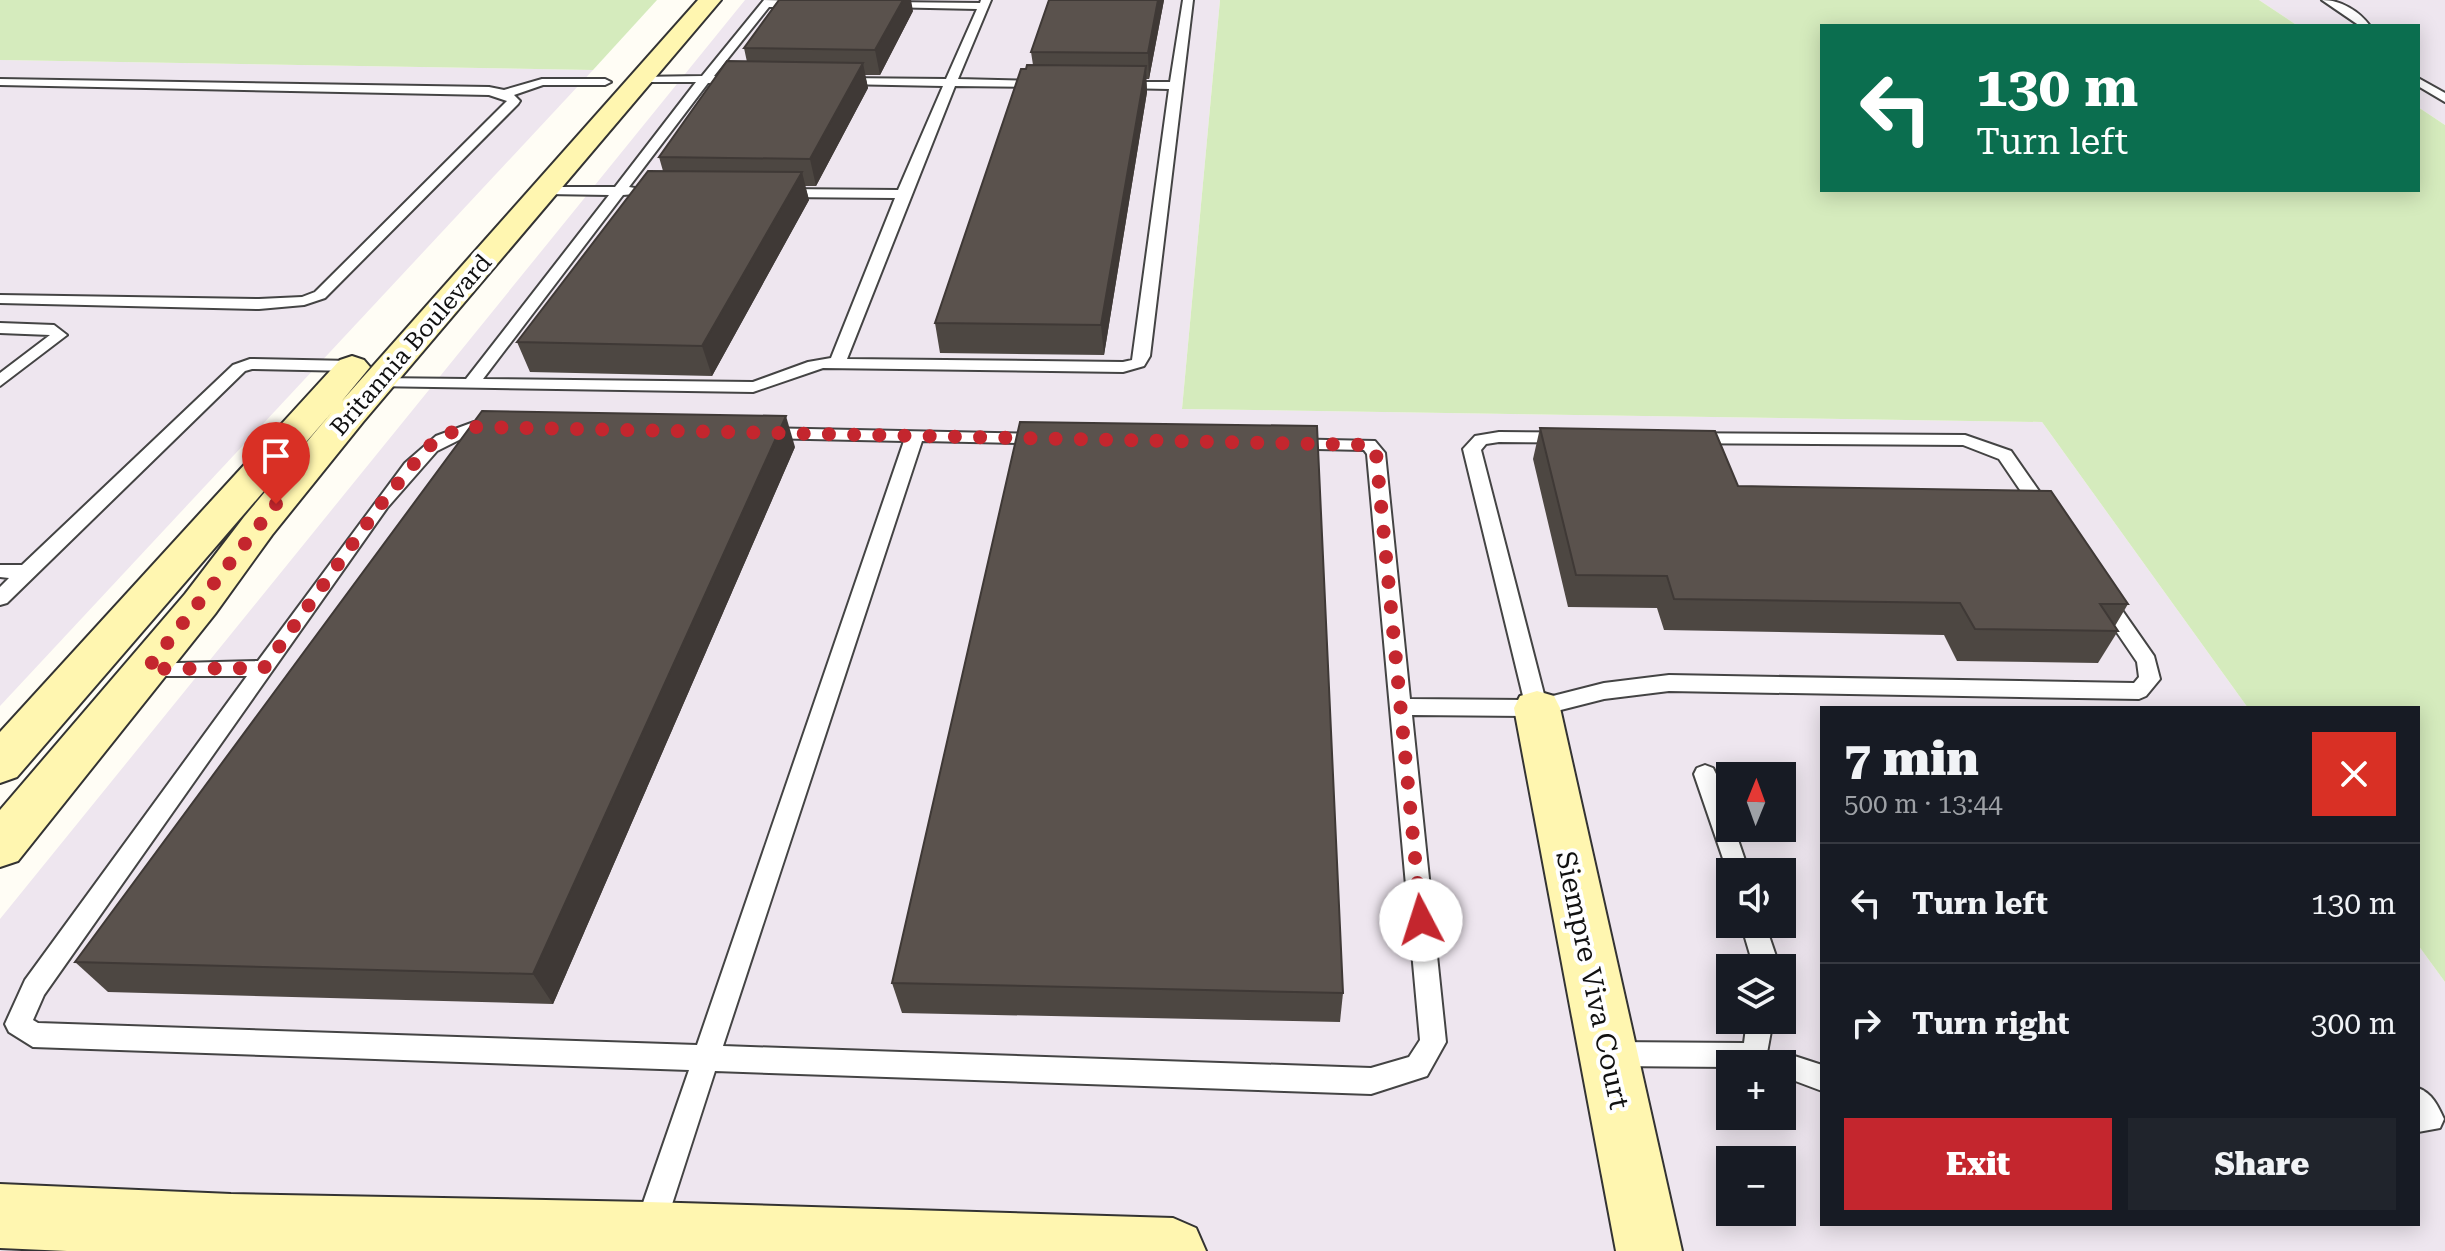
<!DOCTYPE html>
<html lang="en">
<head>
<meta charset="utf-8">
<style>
	:root { --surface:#171b24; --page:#20242c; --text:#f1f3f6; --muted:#9ea1a6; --line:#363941; --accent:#c4262e }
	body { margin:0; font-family:"Roboto Serif",serif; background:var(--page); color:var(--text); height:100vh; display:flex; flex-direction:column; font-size:30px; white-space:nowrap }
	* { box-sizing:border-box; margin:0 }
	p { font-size:26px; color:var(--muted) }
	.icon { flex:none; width:44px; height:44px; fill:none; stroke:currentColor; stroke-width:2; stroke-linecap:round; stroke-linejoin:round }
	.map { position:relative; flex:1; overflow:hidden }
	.drawer { position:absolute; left:1820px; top:706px; width:600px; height:520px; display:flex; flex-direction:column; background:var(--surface); border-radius:0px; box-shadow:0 4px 20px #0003 }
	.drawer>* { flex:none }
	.hud { position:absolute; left:1820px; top:24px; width:600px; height:168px; border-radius:0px; box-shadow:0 4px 20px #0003; background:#0b6e4f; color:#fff; overflow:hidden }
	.needle { width:52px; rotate:1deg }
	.fabs { position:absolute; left:1716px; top:762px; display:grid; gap:16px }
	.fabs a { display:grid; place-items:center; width:80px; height:80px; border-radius:0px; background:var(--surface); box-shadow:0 4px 20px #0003; font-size:40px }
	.pin { position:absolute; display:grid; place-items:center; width:68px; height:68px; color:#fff; margin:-82px -34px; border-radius:50% 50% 50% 0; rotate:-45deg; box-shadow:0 0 8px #0007 }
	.pin .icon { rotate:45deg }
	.me { position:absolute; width:88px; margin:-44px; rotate:355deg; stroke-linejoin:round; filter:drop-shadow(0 0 6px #0008) }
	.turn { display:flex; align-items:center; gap:28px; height:168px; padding:0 24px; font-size:36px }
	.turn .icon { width:104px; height:104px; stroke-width:2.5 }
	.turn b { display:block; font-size:56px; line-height:68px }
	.round { display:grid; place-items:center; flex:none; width:84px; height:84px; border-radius:0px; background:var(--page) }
	.overview { display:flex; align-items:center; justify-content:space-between; height:136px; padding:0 24px }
	h1 { font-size:48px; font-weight:800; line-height:60px }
	.action { display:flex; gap:16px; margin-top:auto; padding:16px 24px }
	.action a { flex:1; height:92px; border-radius:0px; background:var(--accent); color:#fff; font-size:32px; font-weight:800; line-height:92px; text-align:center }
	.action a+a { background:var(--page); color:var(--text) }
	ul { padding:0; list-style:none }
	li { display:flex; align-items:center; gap:24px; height:120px; padding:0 24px; border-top:2px solid var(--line) }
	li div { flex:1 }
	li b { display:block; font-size:30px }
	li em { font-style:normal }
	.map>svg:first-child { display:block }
	.industrial { fill:#eee6ef; fill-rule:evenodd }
	.green { fill:#d5ebbd }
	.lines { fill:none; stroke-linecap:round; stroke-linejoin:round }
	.lane-casing { stroke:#444; stroke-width:4 }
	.secondary-casing { stroke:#333; stroke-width:4 }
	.lane { fill:#fff; fill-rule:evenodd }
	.secondary { fill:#fff6b0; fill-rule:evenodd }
	.wall { fill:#4d4742 }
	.shaded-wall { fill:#3f3936 }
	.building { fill:#5a524d; stroke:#3f3936; stroke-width:2 }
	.route { stroke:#c4262e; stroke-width:14; stroke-dasharray:0 25.2 }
	.labels { text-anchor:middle; stroke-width:8; stroke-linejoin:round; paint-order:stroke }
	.street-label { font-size:24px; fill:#111; stroke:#fff }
	.near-street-label { font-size:28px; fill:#111; stroke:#fff }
</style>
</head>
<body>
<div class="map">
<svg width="2445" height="1251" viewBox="0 0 2445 1251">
	<rect width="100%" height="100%" fill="#fffdf5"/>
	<!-- industrial -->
	<g class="industrial">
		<path d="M745 0H1220L1182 409 2042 422 2248 708H1822V1224H2418V945L2445 982V1251H0V919ZM1730 776H1782V828H1730ZM1730 872H1782V924H1730ZM1730 968H1782V1020H1730ZM1730 1064H1782V1116H1730ZM1730 1160H1782V1212H1730Z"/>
		<path d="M2259 0H2445V125L2418 107V26H2298Z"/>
		<path d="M0 60 593 70 0 706Z"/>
	</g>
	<!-- green -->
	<g class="green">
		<path d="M0 0H657L593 70 0 60Z"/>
		<path d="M1220 0H2259L2298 26H1822V190H2418V107L2445 125V982L2418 945V708H2248L2042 422 1182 409Z"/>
	</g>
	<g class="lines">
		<!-- lane casing -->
		<g class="lane-casing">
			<g id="lane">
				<path d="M764 0 802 1 807 4 802 7H769L714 76 741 77 747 80 745 82 708 83 629 187 635 188V194L623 195 483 379 753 382 808 362 831 358 895 198 782 197 775 193 782 189 898 190 943 86 841 84 835 81 841 78 946 79 977 9 882 7 881 5 886 2 980 3 981 0H991L958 79 1041 81 1047 84 1041 87 955 86 847 359 1123 362 1132 360 1169 89 1121 88 1115 85 1121 82H1170L1183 0H1193L1150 356 1144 366 1123 372 823 368 753 392 372 386V380L378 378 466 379 609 195 545 194 538 190 540 187H615L696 82H641L637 81V77L702 76Z"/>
				<path d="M2322 0C2341 0 2359 11 2370 26H2360Z"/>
				<path d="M2418 78 2445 93V102L2418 86Z"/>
				<path d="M0 79 489 87 504 90 542 79H605L611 82 605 85H543L514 95 520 101 518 104 325 298 304 305 259 309 0 303V295L259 299 302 297 315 292 507 101 489 95 0 85Z"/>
				<path d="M0 323 54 325 67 335 0 386V373L50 335 0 333Z"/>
				<path d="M250 359 352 361 360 366 352 371 252 369 245 371 7 603 0 605V587L9 578 0 577V565H22L233 365Z"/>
				<path d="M474 422 1375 441 1385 453 1410 699 1524 700 1463 449 1475 436 1499 432 1965 435 2011 451 2154 656 2160 679 2146 696 2139 699 1669 691 1604 699 1537 716 1412 715 1446 1042 1427 1076 1371 1094 715 1071 665 1226 660 1236 650 1241 640 1236 635 1226 689 1070 33 1047 9 1032 5 1024 25 980 247 676H147L140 674 137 669 140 664 258 661 405 463 436 436ZM475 432 904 441 697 1045 38 1023 33 1020 44 995 387 508 437 451ZM922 441 1364 450 1367 454 1420 1040 1409 1057 1371 1068 723 1046ZM1499 442 1963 445 1999 459 2137 662 2139 677 2134 683 1669 675 1604 683 1545 698 1481 450 1486 444Z"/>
				<path d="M1705 765 1713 768 1716 774 1730 815V828H1734L1749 872H1730V879L1694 774 1697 768Z"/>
				<path d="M1741 924H1765L1780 968H1754Z"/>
				<path d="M1747 1020H1773L1765 1064H1730V1067L1612 1066 1603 1063 1599 1054 1603 1045 1612 1042 1744 1043Z"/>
				<path d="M1782 1052 1822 1065V1091L1782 1076V1064H1769L1773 1055Z"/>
				<path d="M2418 1088C2432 1093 2438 1106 2444 1119L2440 1128 2418 1132Z"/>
			</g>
		</g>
		<!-- secondary casing -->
		<g class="secondary-casing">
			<g id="secondary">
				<path d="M698 0H721L363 422 272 535 215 614 18 861 0 867V810L185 594 244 517 332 412 17 777 0 783V732L340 360 352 356 364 360 370 367 341 402Z"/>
				<path d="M1537 691 1554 696 1560 708 1682 1251H1616L1514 708 1520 696Z"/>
				<path d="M0 1184 231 1194 647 1202 1173 1218 1196 1228 1206 1251H67L0 1248Z"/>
			</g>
		</g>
		<!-- lane -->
		<use href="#lane" class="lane"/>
		<!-- secondary -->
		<use href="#secondary" class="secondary"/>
	</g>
	<!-- wall -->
	<g class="wall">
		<path d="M1049 0H1164L1149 79H1146L1147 92 1104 355 940 353 935 323 1026 69 1033 65 1031 52Z"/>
		<path d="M913 11 880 75H865L868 88 816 186H805L809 200 712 376 530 372 517 342 663 171 659 157 747 62 744 48Z"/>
		<path d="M1540 428 1738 486 2128 604 2115 626 2118 631 2098 663 1957 661 1944 635 1664 630 1657 608 1568 607 1533 459Z"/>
		<path d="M795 447 553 1004 108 992 75 962Z"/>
		<path d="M892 983 1343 993 1340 1022 902 1013Z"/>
	</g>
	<!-- shaded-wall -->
	<g class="shaded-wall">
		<path d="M903 0H911L913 11 880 75 875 50Z"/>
		<path d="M1158 0H1164L1149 79 1148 53Z"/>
		<path d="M863 63 868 88 816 186 810 159Z"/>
		<path d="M1146 66 1147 92 1104 355 1101 325Z"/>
		<path d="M802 172 809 200 712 376 702 346Z"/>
		<path d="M786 416 795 447 553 1004 533 974Z"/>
	</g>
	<!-- building -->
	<g class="building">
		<path d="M779 0H903L875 50 744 48Z"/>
		<path d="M1049 0H1158L1148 53 1031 52Z"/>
		<path d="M727 61 863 63 810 159 659 157Z"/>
		<path d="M1027 65 1146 66 1101 325 935 323 1021 69H1026Z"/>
		<path d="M648 171 802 172 702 346 517 342Z"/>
		<path d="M482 411 786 416 533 974 75 962Z"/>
		<path d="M1020 422 1317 426 1343 993 892 983Z"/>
		<path d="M1540 428 1715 431 1738 486 2051 491 2128 604H2100L2118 631 1975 629 1960 603 1674 599 1667 576 1576 575Z"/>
	</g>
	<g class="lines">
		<!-- route -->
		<path class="route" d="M276 504 147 669 264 668 381 504 427 448 445 434 474 427 1369 445 1376 453 1421 920"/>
	</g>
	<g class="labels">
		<!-- street labels -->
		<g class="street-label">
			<text transform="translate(411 345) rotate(-49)" y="8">Britannia Boulevard</text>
		</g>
		<!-- near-street labels -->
		<g class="near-street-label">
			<text transform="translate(1593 980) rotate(78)" y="10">Siempre Viva Court</text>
		</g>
	</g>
</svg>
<div class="fabs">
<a><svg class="needle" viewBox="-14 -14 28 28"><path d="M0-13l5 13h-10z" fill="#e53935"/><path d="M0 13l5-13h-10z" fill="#9ea1a6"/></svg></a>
<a><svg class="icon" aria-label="sound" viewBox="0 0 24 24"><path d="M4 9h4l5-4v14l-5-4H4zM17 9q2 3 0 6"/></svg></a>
<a><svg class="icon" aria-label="layers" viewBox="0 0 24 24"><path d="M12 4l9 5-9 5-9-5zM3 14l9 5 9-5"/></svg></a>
<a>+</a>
<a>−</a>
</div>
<div class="pin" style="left:276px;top:504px;background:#d93025"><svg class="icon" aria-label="arrive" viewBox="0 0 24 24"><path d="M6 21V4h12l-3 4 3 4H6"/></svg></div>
<svg class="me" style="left:1421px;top:920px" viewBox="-20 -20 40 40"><circle r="19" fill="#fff"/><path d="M0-13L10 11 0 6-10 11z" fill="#c4262e"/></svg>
<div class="hud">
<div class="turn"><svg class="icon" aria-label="left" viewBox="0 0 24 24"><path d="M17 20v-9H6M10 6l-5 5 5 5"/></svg><div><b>130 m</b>Turn left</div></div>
</div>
<section class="drawer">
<div class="overview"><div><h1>7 min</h1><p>500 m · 13:44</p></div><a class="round" style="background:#d93025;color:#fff"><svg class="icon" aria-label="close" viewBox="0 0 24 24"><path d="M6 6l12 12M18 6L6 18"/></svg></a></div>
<ul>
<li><svg class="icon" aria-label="left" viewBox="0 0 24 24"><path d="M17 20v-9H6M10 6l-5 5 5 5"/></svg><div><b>Turn left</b></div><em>130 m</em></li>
<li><svg class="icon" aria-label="right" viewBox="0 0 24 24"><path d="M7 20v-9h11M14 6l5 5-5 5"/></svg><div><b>Turn right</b></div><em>300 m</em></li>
</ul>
<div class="action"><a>Exit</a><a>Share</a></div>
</section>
</div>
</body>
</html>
